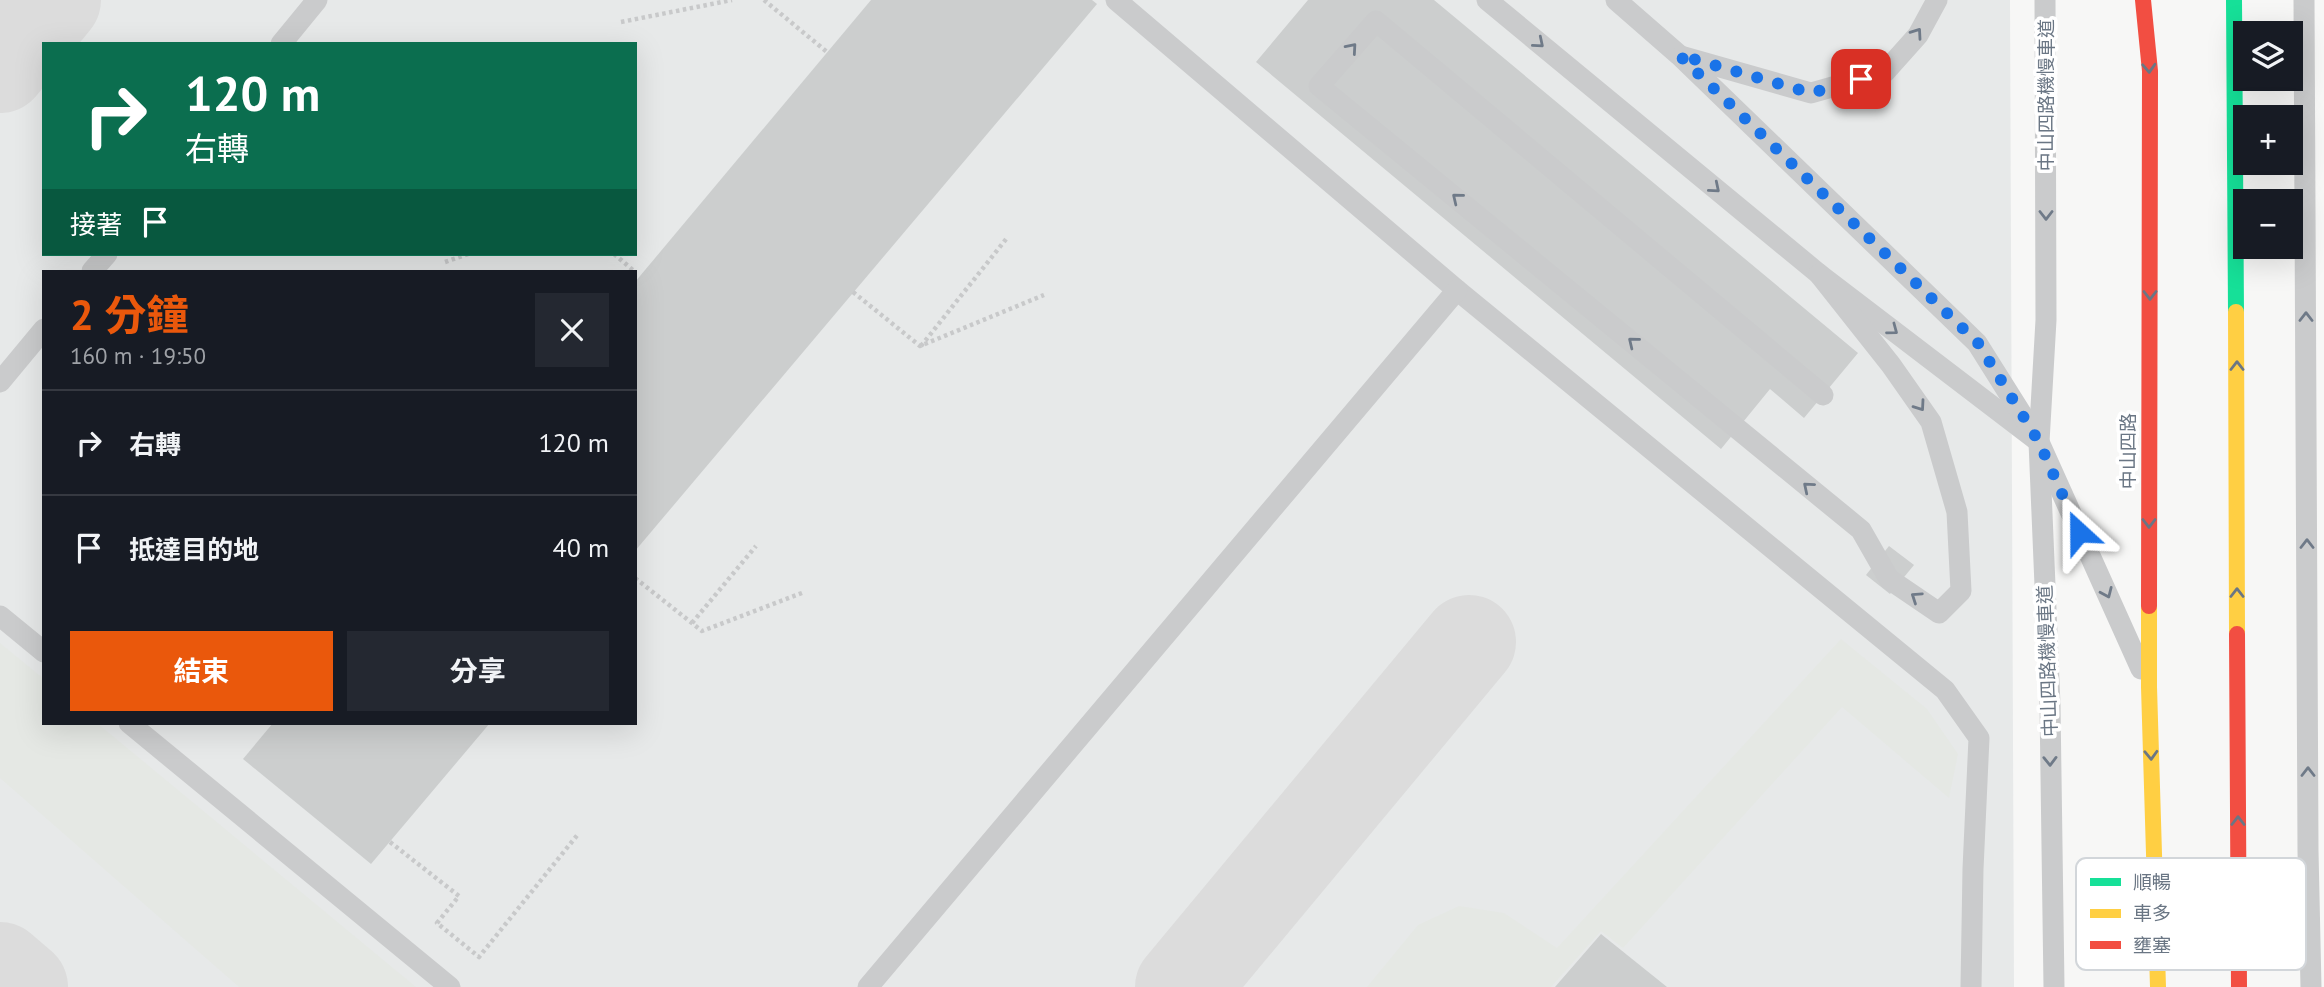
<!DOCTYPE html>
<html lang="zh-TW">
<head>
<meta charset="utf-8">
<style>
	:root { --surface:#171b24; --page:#242831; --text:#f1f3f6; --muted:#9ea1a6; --line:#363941; --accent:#ea580c }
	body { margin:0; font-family:"PT Sans","Noto Sans TC",sans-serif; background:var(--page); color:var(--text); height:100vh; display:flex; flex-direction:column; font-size:26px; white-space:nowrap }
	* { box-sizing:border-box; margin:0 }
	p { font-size:23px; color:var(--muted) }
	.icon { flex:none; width:38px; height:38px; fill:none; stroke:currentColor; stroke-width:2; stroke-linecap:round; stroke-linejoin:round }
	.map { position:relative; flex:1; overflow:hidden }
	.details { position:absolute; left:42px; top:270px; width:595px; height:455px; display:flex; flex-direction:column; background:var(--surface); border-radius:0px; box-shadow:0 7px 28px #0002 }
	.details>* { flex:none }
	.guide { position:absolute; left:42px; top:42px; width:595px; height:214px; border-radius:0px; box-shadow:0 7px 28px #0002; background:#0b6e4f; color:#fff; overflow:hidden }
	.buttons { position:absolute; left:2233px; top:21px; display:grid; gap:14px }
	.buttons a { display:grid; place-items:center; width:70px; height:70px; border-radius:0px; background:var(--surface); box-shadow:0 7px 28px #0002; font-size:35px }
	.pin { position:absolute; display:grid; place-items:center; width:60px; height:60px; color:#fff; margin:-30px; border-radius:14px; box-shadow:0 4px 10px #0006 }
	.me { position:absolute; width:77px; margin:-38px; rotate:336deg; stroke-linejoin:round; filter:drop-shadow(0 0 5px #0008) }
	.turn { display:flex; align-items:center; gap:24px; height:147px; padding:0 28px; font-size:32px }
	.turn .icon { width:91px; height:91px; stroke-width:2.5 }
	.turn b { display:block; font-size:49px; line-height:60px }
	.then { display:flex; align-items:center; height:66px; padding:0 28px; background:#0003; gap:14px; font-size:26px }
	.round { display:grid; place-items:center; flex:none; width:74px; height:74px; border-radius:0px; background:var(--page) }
	.headline { display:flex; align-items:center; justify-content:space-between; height:119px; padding:0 28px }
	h1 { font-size:42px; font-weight:700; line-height:52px; color:var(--accent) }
	.cta { display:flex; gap:14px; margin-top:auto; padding:14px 28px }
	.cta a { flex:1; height:80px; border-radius:0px; background:var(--accent); color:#fff; font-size:28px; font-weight:700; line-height:80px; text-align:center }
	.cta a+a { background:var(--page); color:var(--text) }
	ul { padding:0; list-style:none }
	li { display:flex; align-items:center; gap:21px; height:105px; padding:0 28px; border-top:2px solid var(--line) }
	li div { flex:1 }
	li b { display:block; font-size:26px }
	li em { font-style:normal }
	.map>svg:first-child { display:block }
	.built { fill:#e7e9e9; fill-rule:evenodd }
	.green { fill:#e5e8e4 }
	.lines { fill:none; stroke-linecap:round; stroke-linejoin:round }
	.taxiway { stroke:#dcdcdc; stroke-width:94 }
	.building { fill:#cccece }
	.path { stroke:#c8c9ca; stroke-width:4.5; stroke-dasharray:3.5 3.5; stroke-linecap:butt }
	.lane { stroke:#cacbcc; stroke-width:21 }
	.fast { stroke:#16e098; stroke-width:16 }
	.slow { stroke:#ffcf43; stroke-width:16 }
	.jam { stroke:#f24e42; stroke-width:16 }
	.oneway { stroke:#6f7a88 }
	.oneway2 { stroke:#6a7684 }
	.route { stroke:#1a73e8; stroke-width:12; stroke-dasharray:0 21.6 }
	.labels { text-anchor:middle; stroke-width:7; stroke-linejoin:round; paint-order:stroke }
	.street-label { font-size:19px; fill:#6a7684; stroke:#fff }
	.key { fill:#fff; stroke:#d2d6da; stroke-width:2 }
	.key-label { font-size:19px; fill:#6a7684 }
</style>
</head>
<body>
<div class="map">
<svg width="2324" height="987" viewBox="0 0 2324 987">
	<rect width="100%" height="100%" fill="#f7f7f6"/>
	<!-- built -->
	<path class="built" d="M0 0H2010L2014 987H0ZM44 44H635V254H44ZM44 271H635V723H44Z"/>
	<!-- green -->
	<g class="green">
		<path d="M1841 639 1927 709 1958 754 1949 798 1842 707 1623 948 1601 931 1551 987H1367L1418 925 1459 906 1504 913 1557 948Z"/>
		<path d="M0 643 44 679V723H97L416 987H239L0 778Z"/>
	</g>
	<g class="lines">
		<!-- taxiway -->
		<g class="taxiway">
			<path d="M0 66 54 0"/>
			<path d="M0 969 21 987"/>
			<path d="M1182 987 1469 642"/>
		</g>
	</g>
	<!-- building -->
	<g class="building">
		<path d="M871 0H1092L1097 4 635 551V282Z"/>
		<path d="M1308 0H1434L1858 353 1804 418 1770 389 1721 449 1256 62Z"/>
		<path d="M1889 546 1914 565 1890 594 1866 575Z"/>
		<path d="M273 723H490L371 864 243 759Z"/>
		<path d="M1601 934 1667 987H1555Z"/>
	</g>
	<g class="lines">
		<!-- path -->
		<g class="path">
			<path d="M764 0 827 52"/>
			<path d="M621 22 732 0"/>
			<path d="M614 254 634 271"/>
			<path d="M445 262 468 254"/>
			<path d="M853 292 920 346 1044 295"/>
			<path d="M921 346 1007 238"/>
			<path d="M635 578 702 631 802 593"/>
			<path d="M692 623 756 546"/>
			<path d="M390 842 459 896 437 923 479 957 579 833"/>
		</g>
		<!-- lane -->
		<g class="lane">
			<path d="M1116 0 1457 290 1945 690 1979 738 1973 869 1971 987"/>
			<path d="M1487 0 1819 274 2039 442 2141 669"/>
			<path d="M1616 0 1679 55 1977 343 2031 429"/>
			<path d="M2045 0 2046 320 2039 442 2050 705 2054 987"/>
			<path d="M2304 0 2308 851 2311 987"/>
			<path d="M281 44 317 0"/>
			<path d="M1681 56 1811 93 1885 72 1918 35 1937 0"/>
			<path d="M92 271 107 254"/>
			<path d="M1819 274 1891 365 1931 422 1957 512 1961 591 1939 613 1889 579 1861 530 1319 86 1376 21 1823 395"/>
			<path d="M0 382 44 329"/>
			<path d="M0 616 44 652"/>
			<path d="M129 723 450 987"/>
			<path d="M868 987 1457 290"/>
		</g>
		<!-- fast -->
		<path class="fast" d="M2234 0 2236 312"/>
		<!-- slow -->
		<g class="slow">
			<path d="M2236 312 2237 634"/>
			<path d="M2149 606V687L2158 987"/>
		</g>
		<!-- jam -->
		<g class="jam">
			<path d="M2143 0 2150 71 2149 606"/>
			<path d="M2237 634 2239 987"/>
		</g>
	</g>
	<!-- one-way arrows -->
	<defs><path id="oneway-chevron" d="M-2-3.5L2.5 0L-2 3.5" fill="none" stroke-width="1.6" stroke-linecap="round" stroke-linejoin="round" transform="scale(1.75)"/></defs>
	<g class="oneway">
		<use href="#oneway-chevron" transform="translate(1917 33) rotate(-55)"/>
		<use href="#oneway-chevron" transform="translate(1539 43) rotate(40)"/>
		<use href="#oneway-chevron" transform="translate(1352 48) rotate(-49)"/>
		<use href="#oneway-chevron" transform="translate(1715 188) rotate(40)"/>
		<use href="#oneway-chevron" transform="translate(1457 198) rotate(-141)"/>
		<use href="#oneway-chevron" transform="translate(2046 215) rotate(90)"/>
		<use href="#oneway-chevron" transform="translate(2306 317) rotate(-90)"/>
		<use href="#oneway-chevron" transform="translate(1893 330) rotate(37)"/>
		<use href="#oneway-chevron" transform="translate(1633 342) rotate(-141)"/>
		<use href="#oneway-chevron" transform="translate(1920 406) rotate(55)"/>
		<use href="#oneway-chevron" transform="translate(1808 487) rotate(-140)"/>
		<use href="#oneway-chevron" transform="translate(2307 544) rotate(-90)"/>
		<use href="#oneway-chevron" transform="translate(2107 593) rotate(66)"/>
		<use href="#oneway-chevron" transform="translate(1916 597) rotate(-146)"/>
		<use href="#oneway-chevron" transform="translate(2050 761) rotate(89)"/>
		<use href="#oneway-chevron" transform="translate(2308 772) rotate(-90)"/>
	</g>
	<g class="oneway2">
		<use href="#oneway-chevron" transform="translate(2149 68) rotate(87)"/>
		<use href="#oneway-chevron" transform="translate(2150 295) rotate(90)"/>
		<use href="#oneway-chevron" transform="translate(2237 366) rotate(-90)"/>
		<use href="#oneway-chevron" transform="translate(2149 523) rotate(90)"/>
		<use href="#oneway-chevron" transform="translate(2237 593) rotate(-90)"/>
		<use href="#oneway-chevron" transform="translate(2151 755) rotate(88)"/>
		<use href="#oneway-chevron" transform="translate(2238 821) rotate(-90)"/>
	</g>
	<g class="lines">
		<!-- route -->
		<path class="route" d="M1861 79 1811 93 1679 55 1978 343 2039 442 2079 532"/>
	</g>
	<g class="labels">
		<!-- street labels -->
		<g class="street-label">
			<text transform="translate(2046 95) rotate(-90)" y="7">中山四路機慢車道</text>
			<text transform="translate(2128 451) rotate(-90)" y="7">中山四路</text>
			<text transform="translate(2047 661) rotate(-92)" y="7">中山四路機慢車道</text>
		</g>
	</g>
	<!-- legend -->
	<rect x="2076" y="858" width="230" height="112" rx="10" class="key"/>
	<rect x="2090" y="878" width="31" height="8" fill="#16e098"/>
	<rect x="2090" y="909" width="31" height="9" fill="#ffcf43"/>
	<rect x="2090" y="941" width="31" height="8" fill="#f24e42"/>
	<g class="key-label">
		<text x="2133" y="889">順暢</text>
		<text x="2133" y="920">車多</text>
		<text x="2133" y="952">壅塞</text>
	</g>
</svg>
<div class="buttons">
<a><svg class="icon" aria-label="layers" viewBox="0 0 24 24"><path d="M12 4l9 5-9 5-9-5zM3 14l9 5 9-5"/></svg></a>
<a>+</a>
<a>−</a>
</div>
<div class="pin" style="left:1861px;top:79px;background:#d93025"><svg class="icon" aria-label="arrive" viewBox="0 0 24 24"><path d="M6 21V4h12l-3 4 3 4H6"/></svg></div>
<svg class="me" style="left:2079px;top:532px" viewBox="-20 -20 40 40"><path d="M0-17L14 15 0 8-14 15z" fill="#1a73e8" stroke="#fff" stroke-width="4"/></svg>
<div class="guide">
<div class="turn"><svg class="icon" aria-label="right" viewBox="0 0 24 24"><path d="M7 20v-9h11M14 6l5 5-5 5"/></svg><div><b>120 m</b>右轉</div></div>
<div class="then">接著<svg class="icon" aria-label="arrive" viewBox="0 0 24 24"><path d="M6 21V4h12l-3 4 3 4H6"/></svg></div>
</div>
<section class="details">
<div class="headline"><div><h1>2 分鐘</h1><p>160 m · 19:50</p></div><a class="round"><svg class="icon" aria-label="close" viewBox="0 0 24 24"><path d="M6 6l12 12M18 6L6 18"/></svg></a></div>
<ul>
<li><svg class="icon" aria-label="right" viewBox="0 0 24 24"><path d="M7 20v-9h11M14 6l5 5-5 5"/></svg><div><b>右轉</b></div><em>120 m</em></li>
<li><svg class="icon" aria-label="arrive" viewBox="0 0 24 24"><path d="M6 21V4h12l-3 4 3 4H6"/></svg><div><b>抵達目的地</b></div><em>40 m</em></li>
</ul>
<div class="cta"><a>結束</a><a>分享</a></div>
</section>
</div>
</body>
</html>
